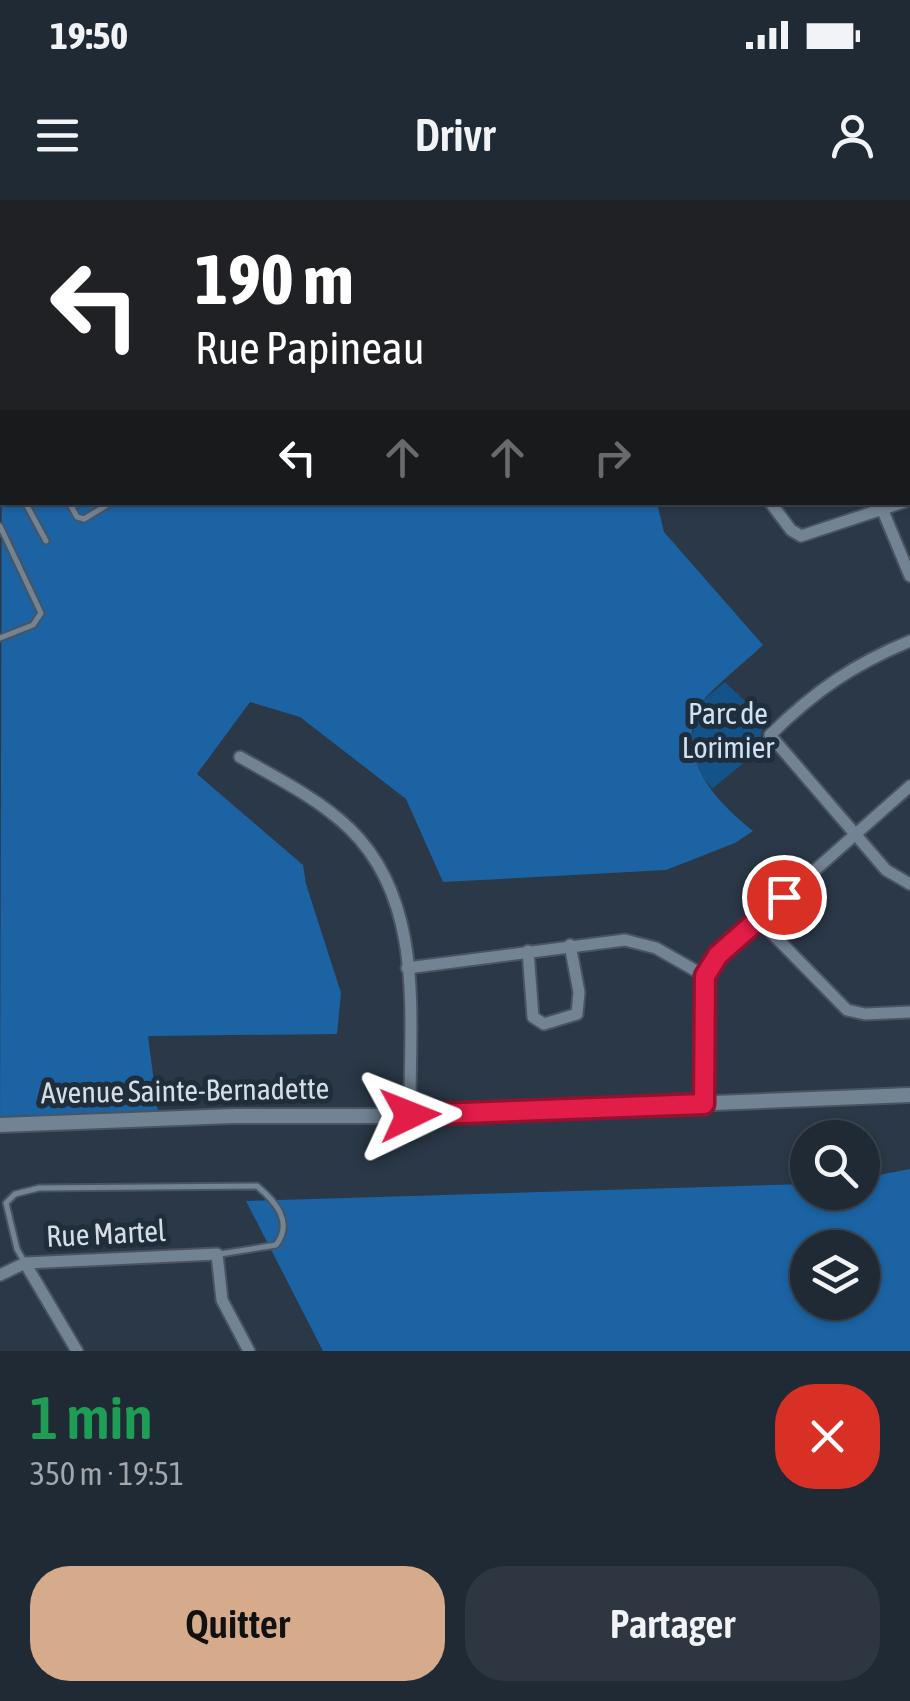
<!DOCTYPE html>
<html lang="fr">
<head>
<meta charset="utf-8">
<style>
	:root { --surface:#202a35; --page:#2d3641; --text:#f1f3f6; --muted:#a2a7ad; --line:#3d4650; --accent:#d6ab8b }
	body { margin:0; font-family:"Asap Condensed",sans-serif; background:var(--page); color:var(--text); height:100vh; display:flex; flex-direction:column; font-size:38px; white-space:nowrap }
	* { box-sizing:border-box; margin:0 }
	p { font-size:32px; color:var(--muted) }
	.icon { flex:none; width:55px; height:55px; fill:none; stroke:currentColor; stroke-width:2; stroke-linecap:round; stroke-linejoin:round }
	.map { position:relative; height:1151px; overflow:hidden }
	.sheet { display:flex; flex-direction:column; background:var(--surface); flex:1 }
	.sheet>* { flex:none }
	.top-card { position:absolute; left:0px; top:0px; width:910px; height:305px; box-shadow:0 2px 8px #0004,0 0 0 2px var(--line); background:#202124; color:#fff; overflow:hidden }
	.controls { position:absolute; left:790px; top:920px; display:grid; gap:20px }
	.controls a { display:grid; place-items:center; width:90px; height:90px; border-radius:50%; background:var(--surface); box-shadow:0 2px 8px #0004,0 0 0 2px var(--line); font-size:50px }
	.pin { position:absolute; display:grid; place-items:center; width:85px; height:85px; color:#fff; margin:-42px; border:5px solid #fff; border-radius:50%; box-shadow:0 2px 10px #0007 }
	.me { position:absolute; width:110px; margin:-55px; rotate:88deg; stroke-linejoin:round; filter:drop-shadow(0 0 8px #0008) }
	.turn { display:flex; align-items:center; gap:35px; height:210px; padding:0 30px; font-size:45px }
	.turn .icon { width:130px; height:130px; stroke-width:2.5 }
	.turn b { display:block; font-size:70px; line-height:85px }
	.lanes { display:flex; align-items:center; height:95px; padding:0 30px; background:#0003; justify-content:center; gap:50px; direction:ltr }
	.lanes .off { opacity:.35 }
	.round { display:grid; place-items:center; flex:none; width:105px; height:105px; border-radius:40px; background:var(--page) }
	.head { display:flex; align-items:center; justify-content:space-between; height:170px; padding:0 30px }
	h1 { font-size:60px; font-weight:600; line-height:75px; color:#1e9e55 }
	.cta { display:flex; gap:20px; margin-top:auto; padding:20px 30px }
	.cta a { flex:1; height:115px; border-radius:40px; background:var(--accent); color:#111; font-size:40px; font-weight:600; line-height:115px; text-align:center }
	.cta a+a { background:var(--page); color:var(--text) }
	.status { display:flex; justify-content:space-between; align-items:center; height:70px; padding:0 50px; background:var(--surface); direction:ltr }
	.status svg { height:28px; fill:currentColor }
	header { display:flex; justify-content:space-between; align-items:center; height:130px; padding:0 30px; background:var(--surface); font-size:45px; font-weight:600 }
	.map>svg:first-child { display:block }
	.green { fill:#145389 }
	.forest { fill:#1b63a3; fill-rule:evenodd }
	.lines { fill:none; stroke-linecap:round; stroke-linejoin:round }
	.service-casing { stroke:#495461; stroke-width:9 }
	.minor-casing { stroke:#495461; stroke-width:15 }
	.tertiary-casing { stroke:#495461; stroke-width:18 }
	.path { stroke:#808b97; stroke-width:2.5; stroke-dasharray:5 5; stroke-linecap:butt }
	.service { stroke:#728394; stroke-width:5 }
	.minor { stroke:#728394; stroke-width:11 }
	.tertiary { stroke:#728394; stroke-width:14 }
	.route-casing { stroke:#92132f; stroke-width:25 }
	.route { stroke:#e11d48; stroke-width:18 }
	.labels { text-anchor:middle; stroke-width:10; stroke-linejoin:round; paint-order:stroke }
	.park-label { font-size:30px; fill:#d0e1f3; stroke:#202e3c }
	.street-label { font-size:30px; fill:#d5dee7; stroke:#202e3c }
</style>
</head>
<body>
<div class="status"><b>19:50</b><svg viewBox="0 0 49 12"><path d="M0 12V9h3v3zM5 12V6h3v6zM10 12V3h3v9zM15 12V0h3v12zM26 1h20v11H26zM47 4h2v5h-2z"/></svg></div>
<header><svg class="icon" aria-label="menu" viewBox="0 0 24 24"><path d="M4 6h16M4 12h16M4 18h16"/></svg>Drivr<svg class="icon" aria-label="person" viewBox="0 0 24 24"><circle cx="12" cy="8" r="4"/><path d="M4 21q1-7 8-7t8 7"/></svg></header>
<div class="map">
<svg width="910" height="1151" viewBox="0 0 910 1151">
	<rect width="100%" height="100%" fill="#2a3847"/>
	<!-- green -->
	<path class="green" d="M725 482 764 519 758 551 712 589 693 563 690 543 701 502Z"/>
	<!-- forest -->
	<g class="forest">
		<path d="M2 210V302L657 303 664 332 763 445C751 457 706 493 700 505 674 556 714 600 753 631L735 643 666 670 443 682 406 599 300 517 250 502 197 574 303 665 306 684 341 793 337 834 148 836 159 920 0 925Z"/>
		<path d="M910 969V1151H323L246 1001 807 984 808 992H862L863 978ZM808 1048H862V1102H808Z"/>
	</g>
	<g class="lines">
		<!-- service casing -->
		<g class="service-casing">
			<g id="service">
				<path d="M25 302 46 341"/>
				<path d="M69 302 77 317 84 319 112 302"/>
				<path d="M0 326 41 413 33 425 0 438"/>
				<path d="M25 1063 17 1049 6 1003 15 994 39 988 257 986C275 1001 294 1022 276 1045L220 1054"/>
			</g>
		</g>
		<!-- minor casing -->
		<g class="minor-casing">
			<g id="minor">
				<path d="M796 2 799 0"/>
				<path d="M908 81 910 78"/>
				<path d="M908 165 910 164"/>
				<path d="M770 302 791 330 801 336 904 302"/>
				<path d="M883 311 910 376"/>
				<path d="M910 441C852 465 815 491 770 535L886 670 910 684"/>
				<path d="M240 557C277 578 319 599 350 629 426 703 409 819 410 915"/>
				<path d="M757 718 847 810 865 814 910 812"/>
				<path d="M528 751 533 817 544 824 577 814 579 792 570 745"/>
				<path d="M407 768 625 740 656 748 705 776"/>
				<path d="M704 904 702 790 710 763 910 586"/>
				<path d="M25 1063 77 1151"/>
				<path d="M0 1075 25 1063 217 1054 222 1100 249 1151"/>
			</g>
		</g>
		<!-- tertiary casing -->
		<g class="tertiary-casing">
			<g id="tertiary">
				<path d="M757 0 759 2"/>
				<path d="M369 2 373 0"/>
				<path d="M908 139 910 141"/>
				<path d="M0 198 2 197"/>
				<path d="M0 925 233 916H400L910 895"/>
			</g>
		</g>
		<!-- path -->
		<g class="path">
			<path d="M352 2 356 0"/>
			<path d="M0 182 2 181"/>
		</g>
		<!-- service -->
		<use href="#service" class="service"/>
		<!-- minor -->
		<use href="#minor" class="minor"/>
		<!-- tertiary -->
		<use href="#tertiary" class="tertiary"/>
	</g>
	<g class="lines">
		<!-- route casing -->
		<g class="route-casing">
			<path id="route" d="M410 915 704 904 705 776 718 755 784 697"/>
		</g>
		<!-- route -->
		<use href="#route" class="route"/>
	</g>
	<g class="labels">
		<!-- park labels -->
		<g class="park-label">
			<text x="728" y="524">Parc de<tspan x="728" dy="34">Lorimier</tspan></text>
		</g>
		<!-- street labels -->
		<g class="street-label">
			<text transform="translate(185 891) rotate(-1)" y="10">Avenue Sainte-Bernadette</text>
			<text transform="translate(106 1034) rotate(-3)" y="10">Rue Martel</text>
		</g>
	</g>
</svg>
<div class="controls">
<a><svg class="icon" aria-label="search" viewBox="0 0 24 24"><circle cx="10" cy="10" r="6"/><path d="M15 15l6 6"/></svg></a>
<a><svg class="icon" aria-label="layers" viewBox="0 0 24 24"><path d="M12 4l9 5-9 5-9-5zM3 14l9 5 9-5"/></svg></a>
</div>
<div class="pin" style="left:784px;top:697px;background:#d93025"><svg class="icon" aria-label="arrive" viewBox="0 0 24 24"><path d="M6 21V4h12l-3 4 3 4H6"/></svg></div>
<svg class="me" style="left:410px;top:915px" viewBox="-20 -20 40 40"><path d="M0-17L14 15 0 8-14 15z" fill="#e11d48" stroke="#fff" stroke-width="4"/></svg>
<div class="top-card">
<div class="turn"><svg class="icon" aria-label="left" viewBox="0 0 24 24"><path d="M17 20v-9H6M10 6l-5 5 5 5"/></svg><div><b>190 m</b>Rue Papineau</div></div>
<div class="lanes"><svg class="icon" aria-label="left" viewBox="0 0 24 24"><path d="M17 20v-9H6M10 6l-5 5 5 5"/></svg><svg class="icon off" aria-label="ahead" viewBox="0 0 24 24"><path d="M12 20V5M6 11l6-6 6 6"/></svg><svg class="icon off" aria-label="ahead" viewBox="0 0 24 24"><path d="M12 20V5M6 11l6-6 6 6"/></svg><svg class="icon off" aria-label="right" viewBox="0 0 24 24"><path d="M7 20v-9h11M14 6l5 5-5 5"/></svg></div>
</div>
</div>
<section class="sheet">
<div class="head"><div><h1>1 min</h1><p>350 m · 19:51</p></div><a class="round" style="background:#d93025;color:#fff"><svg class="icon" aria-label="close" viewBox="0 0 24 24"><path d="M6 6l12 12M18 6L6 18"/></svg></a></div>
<div class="cta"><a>Quitter</a><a>Partager</a></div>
</section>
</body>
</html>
